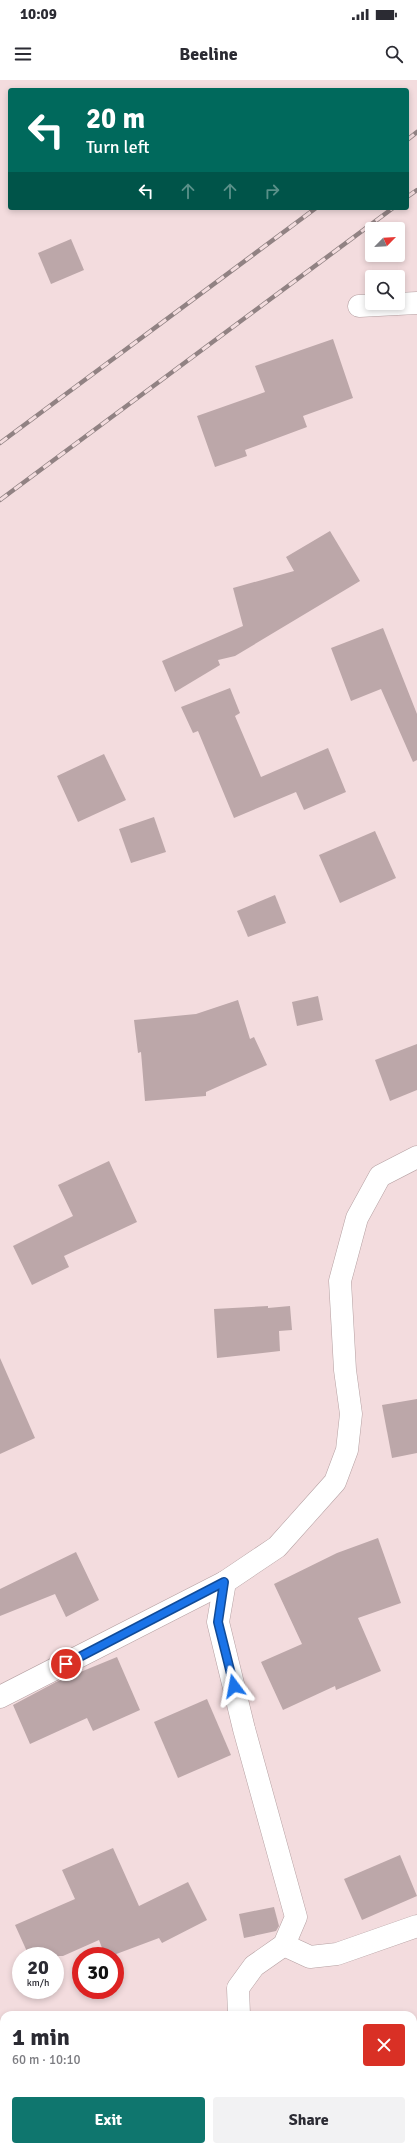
<!DOCTYPE html>
<html lang="en">
<head>
<meta charset="utf-8">
<style>
	:root { --surface:#fff; --page:#f2f2f3; --text:#2b2b33; --muted:#7c7c81; --accent:#0f766e }
	body { margin:0; font-family:Signika,sans-serif; background:var(--page); color:var(--text); height:100vh; display:flex; flex-direction:column; font-size:15px; white-space:nowrap }
	* { box-sizing:border-box; margin:0 }
	p { font-size:13px; color:var(--muted) }
	.icon { flex:none; width:22px; height:22px; fill:none; stroke:currentColor; stroke-width:2; stroke-linecap:round; stroke-linejoin:round }
	.map { position:relative; flex:1; overflow:hidden }
	.drawer { position:absolute; left:0px; top:1931px; width:417px; height:140px; display:flex; flex-direction:column; background:var(--surface); border-radius:12px 12px 0 0; box-shadow:0 2px 6px #0003 }
	.drawer>* { flex:none }
	.hud { position:absolute; left:8px; top:8px; width:401px; height:122px; border-radius:4px; box-shadow:0 2px 6px #0003; background:#00695c; color:#fff; overflow:hidden }
	.needle { width:26px; rotate:66deg }
	.fabs { position:absolute; left:365px; top:142px; display:grid; gap:8px }
	.fabs a { display:grid; place-items:center; width:40px; height:40px; border-radius:4px; background:var(--surface); box-shadow:0 2px 6px #0003; font-size:20px }
	.speed { position:absolute; left:12px; top:1867px; display:flex; gap:8px; font-size:20px; font-weight:700; text-align:center }
	.speed>* { display:grid; place-content:center; width:52px; height:52px; border-radius:50%; background:var(--surface); box-shadow:0 2px 6px #0003; line-height:1 }
	.speed small { font-size:10px; font-weight:400 }
	.speed .limit { border:6px solid #d22; background:#fff; color:#111 }
	.pin { position:absolute; display:grid; place-items:center; width:34px; height:34px; color:#fff; margin:-17px; border:2px solid #fff; border-radius:50%; box-shadow:0 1px 4px #0007 }
	.me { position:absolute; width:44px; margin:-22px; rotate:347deg; stroke-linejoin:round; filter:drop-shadow(0 0 3px #0008) }
	.turn { display:flex; align-items:center; gap:14px; height:84px; padding:0 12px; font-size:18px }
	.turn .icon { width:52px; height:52px; stroke-width:2.5 }
	.turn b { display:block; font-size:28px; line-height:34px }
	.lanes { display:flex; align-items:center; height:38px; padding:0 12px; background:#0003; justify-content:center; gap:20px; direction:ltr }
	.lanes .off { opacity:.35 }
	.round { display:grid; place-items:center; flex:none; width:42px; height:42px; border-radius:4px; background:var(--page) }
	.headline { display:flex; align-items:center; justify-content:space-between; height:68px; padding:0 12px }
	h1 { font-size:24px; font-weight:700; line-height:30px }
	.action { display:flex; gap:8px; margin-top:auto; padding:8px 12px }
	.action a { flex:1; height:46px; border-radius:4px; background:var(--accent); color:#fff; font-size:16px; font-weight:700; line-height:46px; text-align:center }
	.action a+a { background:var(--page); color:var(--text) }
	.status { display:flex; justify-content:space-between; align-items:center; height:28px; padding:0 20px; background:var(--surface); direction:ltr }
	.status svg { height:11px; fill:currentColor }
	header { display:flex; justify-content:space-between; align-items:center; height:52px; padding:0 12px; background:var(--surface); font-size:18px; font-weight:700 }
	.map>svg:first-child { display:block }
	.building { fill:#bca7a9 }
	.lines { fill:none; stroke-linecap:round; stroke-linejoin:round }
	.minor-casing { stroke:#b5a0a2; stroke-width:23 }
	.minor { stroke:#fff; stroke-width:22 }
	.rail-casing { stroke:#918283; stroke-width:4.5 }
	.rail { stroke:#f3dcde; stroke-width:3; stroke-dasharray:9; stroke-linecap:butt }
	.route-casing { stroke:#114b97; stroke-width:10 }
	.route { stroke:#1a73e8; stroke-width:7 }
</style>
</head>
<body>
<div class="status"><b>10:09</b><svg viewBox="0 0 49 12"><path d="M0 12V9h3v3zM5 12V6h3v6zM10 12V3h3v9zM15 12V0h3v12zM26 1h20v11H26zM47 4h2v5h-2z"/></svg></div>
<header><svg class="icon" aria-label="menu" viewBox="0 0 24 24"><path d="M4 6h16M4 12h16M4 18h16"/></svg>Beeline<svg class="icon" aria-label="search" viewBox="0 0 24 24"><circle cx="10" cy="10" r="6"/><path d="M15 15l6 6"/></svg></header>
<div class="map">
<svg width="417" height="2071" viewBox="0 0 417 2071">
	<rect width="100%" height="100%" fill="#f3dcde"/>
	<!-- building -->
	<g class="building">
		<path d="M71 159 84 190 51 204 38 173Z"/>
		<path d="M333 259 353 318 303 336 307 347 245 370 247 376 215 387 197 336 265 312 255 286Z"/>
		<path d="M330 451 360 501 235 576 218 580 220 585 175 612 162 581 243 546 233 508 294 491 286 477Z"/>
		<path d="M383 548 417 634V680L413 682 381 609 351 621 331 568Z"/>
		<path d="M230 608 240 633 235 636 261 697 328 668 346 712 304 730 296 712 234 738 198 651 193 653 181 627Z"/>
		<path d="M104 674 126 720 78 742 57 696Z"/>
		<path d="M154 737 166 772 131 783 119 749Z"/>
		<path d="M375 751 396 798 340 823 319 775Z"/>
		<path d="M275 815 286 843 248 857 237 831Z"/>
		<path d="M318 916 323 940 297 946 292 922Z"/>
		<path d="M238 920 250 959 254 957 267 985 206 1012V1016L145 1021 141 972 138 973 134 940 196 934Z"/>
		<path d="M417 964V1010L390 1021 375 980Z"/>
		<path d="M109 1081 137 1142 64 1176 69 1187 32 1205 13 1166 73 1136 58 1105Z"/>
		<path d="M268 1226V1228L290 1226 292 1250 279 1251 280 1271 217 1278 214 1229Z"/>
		<path d="M0 1278 35 1358 0 1374Z"/>
		<path d="M417 1319V1373L392 1378 382 1325Z"/>
		<path d="M378 1458 401 1523 358 1538 381 1591 336 1610 335 1606 283 1630 261 1582 302 1564 274 1504 337 1473Z"/>
		<path d="M76 1472 99 1520 66 1537 55 1514 0 1536V1509Z"/>
		<path d="M117 1577 140 1630 93 1651 87 1638 30 1664 13 1625 56 1602Z"/>
		<path d="M207 1619 231 1675 178 1698 154 1642Z"/>
		<path d="M113 1768 139 1826 188 1802 207 1840 162 1863 159 1858 111 1876H105L99 1860 63 1876H29L15 1845 75 1819 62 1790Z"/>
		<path d="M400 1775 417 1816 362 1840 344 1799Z"/>
		<path d="M274 1827 279 1846 276 1851 244 1858 239 1834Z"/>
	</g>
	<g class="lines">
		<!-- minor casing -->
		<g class="minor-casing">
			<g id="minor">
				<path d="M359 226 417 223"/>
				<path d="M0 1617 225 1502"/>
				<path d="M284 1865 310 1877 337 1874 417 1846"/>
				<path d="M239 1935 238 1908 254 1886 284 1865 296 1837 244 1649 218 1542 225 1502 277 1467 335 1402 347 1370 351 1334 345 1290 340 1201 357 1138 380 1096 417 1077"/>
				<path d="M245 2071 246 2067"/>
			</g>
		</g>
		<!-- minor -->
		<use href="#minor" class="minor"/>
		<!-- rail casing -->
		<g class="rail-casing">
			<g id="rail">
				<path d="M407 60 417 52"/>
				<path d="M407 117 417 110"/>
				<path d="M0 363 316 128"/>
				<path d="M0 420 393 128"/>
			</g>
		</g>
		<!-- rail -->
		<use href="#rail" class="rail"/>
	</g>
	<g class="lines">
		<!-- route casing -->
		<g class="route-casing">
			<path id="route" d="M66 1584 224 1502 218 1542 234 1606"/>
		</g>
		<!-- route -->
		<use href="#route" class="route"/>
	</g>
</svg>
<div class="fabs">
<a><svg class="needle" viewBox="-14 -14 28 28"><path d="M0-13l5 13h-10z" fill="#e53935"/><path d="M0 13l5-13h-10z" fill="#7c7c81"/></svg></a>
<a><svg class="icon" aria-label="search" viewBox="0 0 24 24"><circle cx="10" cy="10" r="6"/><path d="M15 15l6 6"/></svg></a>
</div>
<div class="speed"><div>20<small>km/h</small></div><div class="limit">30</div></div>
<div class="pin" style="left:66px;top:1584px;background:#d93025"><svg class="icon" aria-label="arrive" viewBox="0 0 24 24"><path d="M6 21V4h12l-3 4 3 4H6"/></svg></div>
<svg class="me" style="left:234px;top:1606px" viewBox="-20 -20 40 40"><path d="M0-17L14 15 0 8-14 15z" fill="#1a73e8" stroke="#fff" stroke-width="4"/></svg>
<div class="hud">
<div class="turn"><svg class="icon" aria-label="left" viewBox="0 0 24 24"><path d="M17 20v-9H6M10 6l-5 5 5 5"/></svg><div><b>20 m</b>Turn left</div></div>
<div class="lanes"><svg class="icon" aria-label="left" viewBox="0 0 24 24"><path d="M17 20v-9H6M10 6l-5 5 5 5"/></svg><svg class="icon off" aria-label="ahead" viewBox="0 0 24 24"><path d="M12 20V5M6 11l6-6 6 6"/></svg><svg class="icon off" aria-label="ahead" viewBox="0 0 24 24"><path d="M12 20V5M6 11l6-6 6 6"/></svg><svg class="icon off" aria-label="right" viewBox="0 0 24 24"><path d="M7 20v-9h11M14 6l5 5-5 5"/></svg></div>
</div>
<section class="drawer">
<div class="headline"><div><h1>1 min</h1><p>60 m · 10:10</p></div><a class="round" style="background:#d93025;color:#fff"><svg class="icon" aria-label="close" viewBox="0 0 24 24"><path d="M6 6l12 12M18 6L6 18"/></svg></a></div>
<div class="action"><a>Exit</a><a>Share</a></div>
</section>
</div>
</body>
</html>
